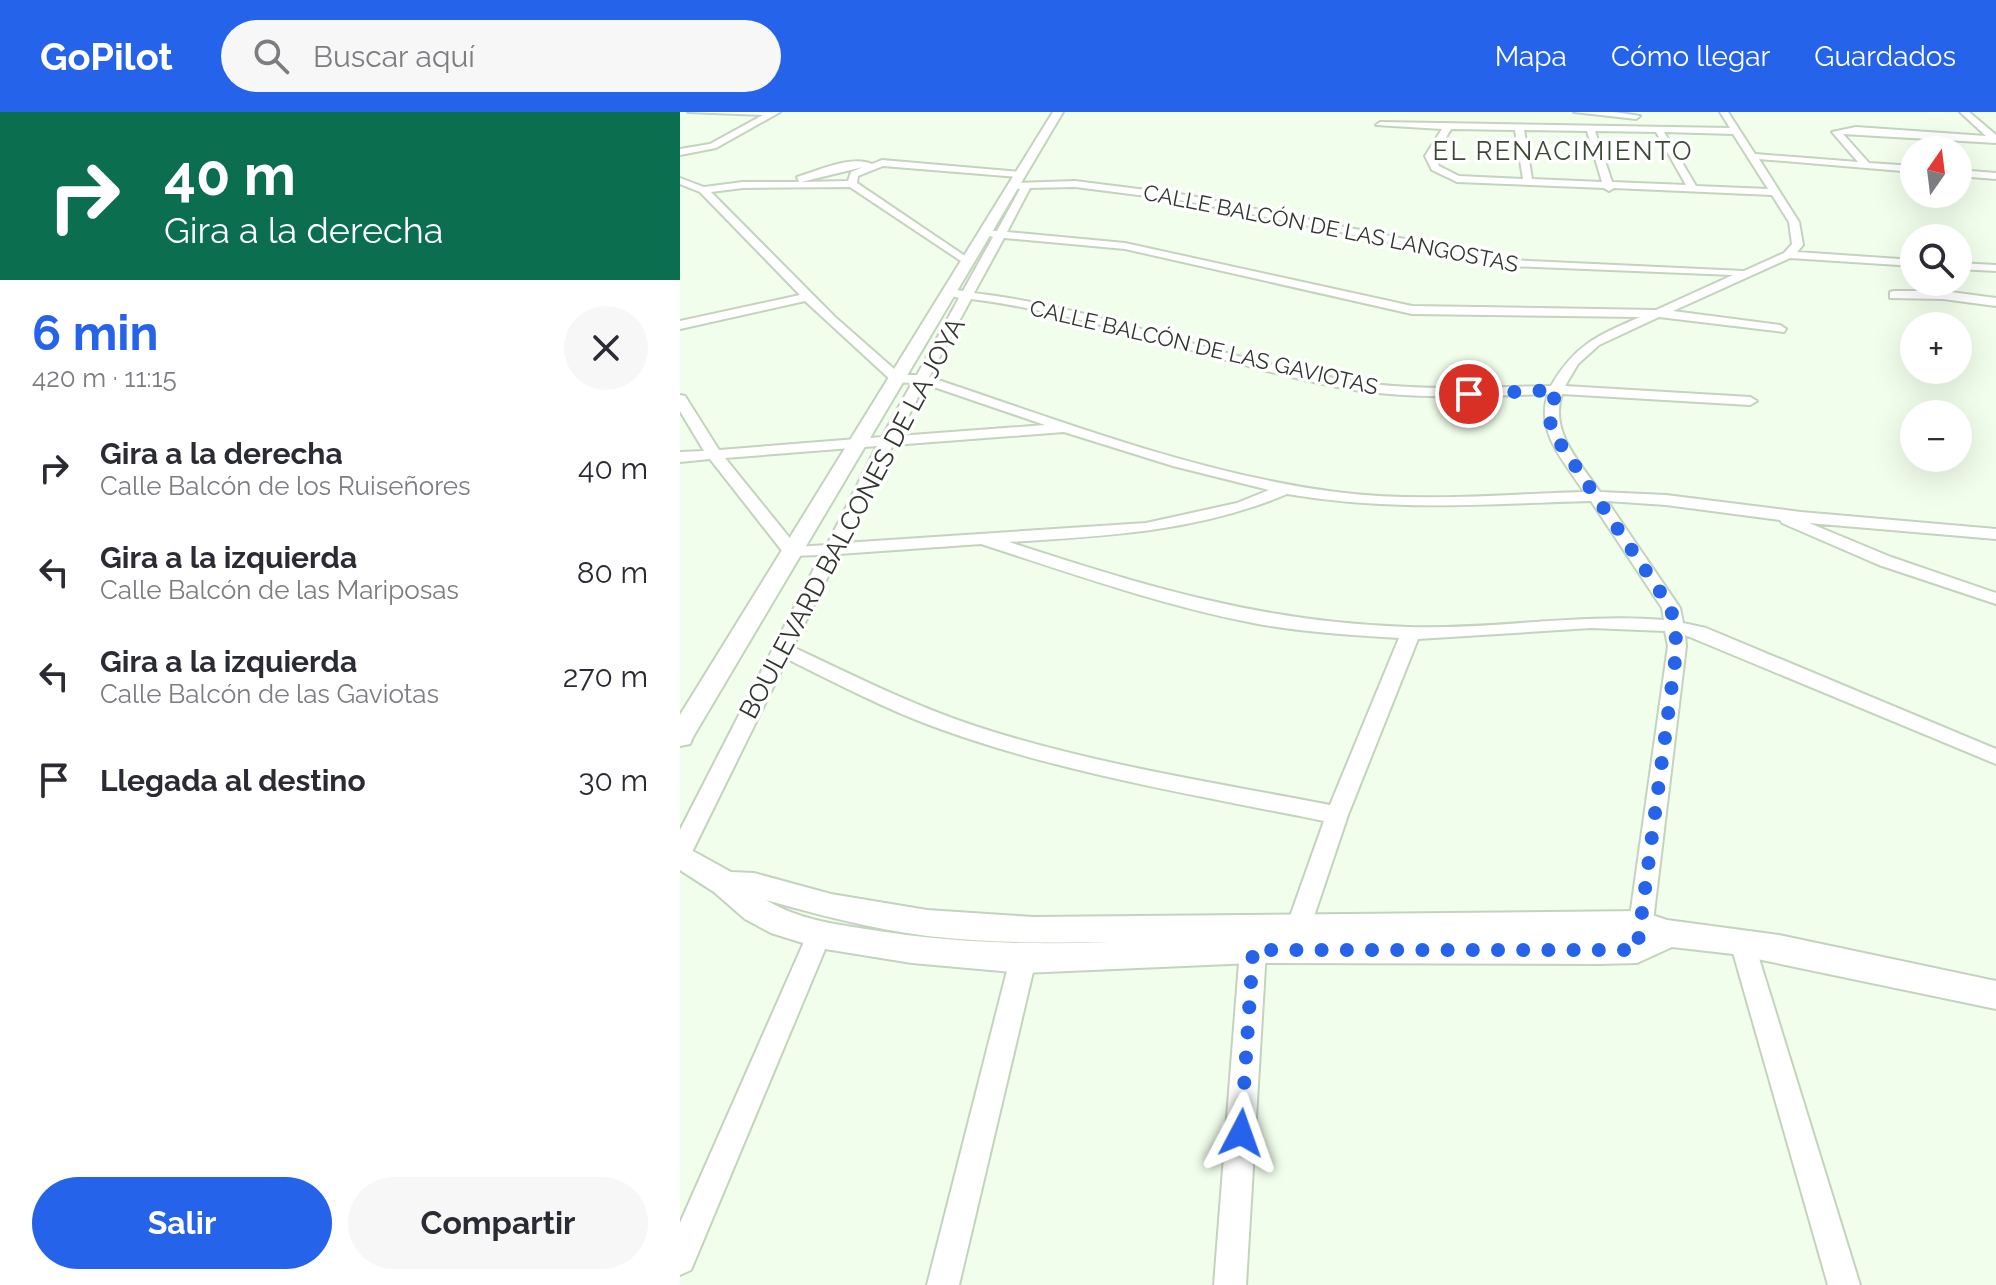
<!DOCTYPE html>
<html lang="es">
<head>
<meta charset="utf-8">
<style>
	:root { --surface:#fff; --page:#f7f7f7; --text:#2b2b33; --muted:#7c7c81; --accent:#2563eb }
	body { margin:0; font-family:Raleway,sans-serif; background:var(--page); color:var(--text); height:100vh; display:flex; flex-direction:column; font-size:30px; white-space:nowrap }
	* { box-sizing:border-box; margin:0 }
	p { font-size:26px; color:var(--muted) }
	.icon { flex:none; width:44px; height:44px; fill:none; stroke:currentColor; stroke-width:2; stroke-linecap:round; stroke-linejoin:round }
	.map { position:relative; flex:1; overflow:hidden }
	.sheet { display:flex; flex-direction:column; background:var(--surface); width:680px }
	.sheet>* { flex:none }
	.top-card { background:#0b6e4f; color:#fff; overflow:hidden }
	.needle { width:52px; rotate:14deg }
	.fabs { position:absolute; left:1220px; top:24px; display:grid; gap:16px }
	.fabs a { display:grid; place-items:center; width:72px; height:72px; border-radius:50%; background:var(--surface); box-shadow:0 8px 32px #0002; font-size:40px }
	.pin { position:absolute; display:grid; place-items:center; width:68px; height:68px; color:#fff; margin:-34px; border:4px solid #fff; border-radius:50%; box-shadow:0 2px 8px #0007 }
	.me { position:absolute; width:88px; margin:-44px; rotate:4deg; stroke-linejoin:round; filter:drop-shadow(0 0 6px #0008) }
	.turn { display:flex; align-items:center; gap:28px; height:168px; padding:0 32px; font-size:36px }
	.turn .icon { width:104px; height:104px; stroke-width:2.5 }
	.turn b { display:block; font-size:56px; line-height:68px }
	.round { display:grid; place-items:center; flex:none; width:84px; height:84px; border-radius:42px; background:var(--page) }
	.head { display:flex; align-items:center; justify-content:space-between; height:136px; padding:0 32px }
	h1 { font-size:48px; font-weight:700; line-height:60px; color:var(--accent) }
	.action { display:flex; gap:16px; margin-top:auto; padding:16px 32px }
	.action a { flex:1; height:92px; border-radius:48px; background:var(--accent); color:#fff; font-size:32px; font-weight:700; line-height:92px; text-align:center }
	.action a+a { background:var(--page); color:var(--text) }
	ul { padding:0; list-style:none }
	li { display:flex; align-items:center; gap:24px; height:104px; padding:0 32px }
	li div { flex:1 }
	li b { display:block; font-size:30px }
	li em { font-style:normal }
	header { display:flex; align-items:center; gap:48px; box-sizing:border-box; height:112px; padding:0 40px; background:var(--accent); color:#fff }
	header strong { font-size:38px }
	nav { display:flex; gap:44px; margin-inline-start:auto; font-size:28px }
	.search { width:560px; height:72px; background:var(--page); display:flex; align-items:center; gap:20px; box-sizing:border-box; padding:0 28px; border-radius:44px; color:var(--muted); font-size:30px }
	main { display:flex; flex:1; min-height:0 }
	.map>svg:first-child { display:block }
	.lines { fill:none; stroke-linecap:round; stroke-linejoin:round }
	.minor-casing { stroke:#c3d3bd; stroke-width:4 }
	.tertiary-casing { stroke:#c3d3bd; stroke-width:4 }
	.minor { fill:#fff; fill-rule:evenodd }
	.tertiary { fill:#fff; fill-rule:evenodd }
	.route { stroke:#2563eb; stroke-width:14; stroke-dasharray:0 25.2 }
	.labels { text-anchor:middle; stroke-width:7; stroke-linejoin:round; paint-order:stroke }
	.far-street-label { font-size:22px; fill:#31372f; stroke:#fff }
	.far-quarter-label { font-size:26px; letter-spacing:2px; fill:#3c4937; stroke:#fff }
	.street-label { font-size:26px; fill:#31372f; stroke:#fff }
</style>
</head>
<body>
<header>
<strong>GoPilot</strong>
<div class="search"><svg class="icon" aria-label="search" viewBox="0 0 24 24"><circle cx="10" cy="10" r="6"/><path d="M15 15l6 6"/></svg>Buscar aquí</div>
<nav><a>Mapa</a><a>Cómo llegar</a><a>Guardados</a></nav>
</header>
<main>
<section class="sheet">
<div class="top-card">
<div class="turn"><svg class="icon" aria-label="right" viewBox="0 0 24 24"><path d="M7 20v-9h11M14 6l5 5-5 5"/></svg><div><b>40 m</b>Gira a la derecha</div></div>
</div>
<div class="head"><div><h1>6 min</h1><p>420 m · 11:15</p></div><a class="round"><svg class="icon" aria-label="close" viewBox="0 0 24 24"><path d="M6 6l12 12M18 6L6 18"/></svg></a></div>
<ul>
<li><svg class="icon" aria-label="right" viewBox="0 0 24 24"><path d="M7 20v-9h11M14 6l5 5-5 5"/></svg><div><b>Gira a la derecha</b><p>Calle Balcón de los Ruiseñores</p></div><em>40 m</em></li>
<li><svg class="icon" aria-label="left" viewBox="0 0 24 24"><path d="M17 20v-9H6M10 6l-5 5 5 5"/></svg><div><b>Gira a la izquierda</b><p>Calle Balcón de las Mariposas</p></div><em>80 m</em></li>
<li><svg class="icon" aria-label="left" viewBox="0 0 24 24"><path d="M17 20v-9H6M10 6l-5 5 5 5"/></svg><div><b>Gira a la izquierda</b><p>Calle Balcón de las Gaviotas</p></div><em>270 m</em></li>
<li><svg class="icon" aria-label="arrive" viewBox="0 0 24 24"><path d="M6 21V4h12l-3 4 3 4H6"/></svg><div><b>Llegada al destino</b></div><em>30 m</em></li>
</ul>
<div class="action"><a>Salir</a><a>Compartir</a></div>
</section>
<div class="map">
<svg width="1316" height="1173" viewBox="0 0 1316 1173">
	<rect width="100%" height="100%" fill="#f1feec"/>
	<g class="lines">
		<!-- minor casing -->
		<g class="minor-casing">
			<g id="minor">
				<path d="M8 0H100L36 36 0 43V37L30 32 83 3Z"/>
				<path d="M894 0H934L960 4 956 7Z"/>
				<path d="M1040 0H1048L1075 42 1178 50 1152 20 1176 15 1306 24 1280 0H1289L1316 23V31L1163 22 1189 51 1234 54V60L1079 47 1119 110 1123 133 1117 140 1234 148V154L1110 146 993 199 1100 213 1106 217 1104 220 979 205 919 233 898 252 885 274 1070 285 1077 289 1070 293 882 282C869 320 900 350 920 380L986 383 1121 400 1316 417V427L1129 411 1211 445 1316 481V492L1199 453 1102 411 1100 408 986 393 927 389 1000 496 1003 511 1026 516 1316 637V652L1005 523 1006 534 971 826 968 833 959 836 950 833 947 826 988 534 985 519 911 516 738 527 668 703 631 813 628 820 619 823 610 820 607 813 644 709C516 683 386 662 263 618 209 599 158 572 107 547L12 740 8 746 0 749V718L141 443 106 444 30 347 0 350V340L24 339 0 299V283L5 284 39 338 202 325 232 271 213 270 125 189 0 217V209L120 183 20 80 0 72V66L24 75 63 70H119L117 65C138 59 171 43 192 52L202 48 342 60 339 65 203 54 178 64 177 71 291 148V152L287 153 170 75 63 76 31 80 155 205 221 263H237L279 186 262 181 268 177 283 179 313 125 299 121 304 118 317 119 340 77 332 76 335 71 395 69 506 83 829 148 1064 159 1104 141 1112 132 1109 110 1092 83 934 76 929 79 924 76 777 70 752 58 745 44 762 17 696 13 700 10 1050 16ZM771 17 835 18 843 67 779 64 759 54 755 44ZM844 18 907 19 922 70 852 67ZM915 19 976 20 1006 73 932 70ZM984 20 1053 22 1088 77 1016 74ZM183 55 171 60 168 69 121 70ZM395 75 506 89 829 154 1053 163 976 198 732 194 445 131 327 120 350 76ZM324 126 445 137 732 202 960 205C919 223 895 232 871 274 805 275 738 280 672 269 544 249 423 196 294 181ZM291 187C420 203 541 254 668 277 734 288 802 284 868 282 855 320 885 350 904 380 822 382 739 391 656 380 517 362 382 309 249 265ZM245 272 365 313 218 324ZM384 320 493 354 589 378 557 391 466 411 164 431 213 333ZM197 334 147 433 117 435 45 346ZM607 382C714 400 804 392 911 389L982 496 984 508C898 501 813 518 728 515 580 510 468 475 329 430 426 424 517 420 607 382ZM301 432C391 461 480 493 573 511 621 520 670 523 719 526L650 693C532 670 412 652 298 615 234 594 174 564 113 535L159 442Z"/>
				<path d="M1278 58 1316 61V67L1278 64Z"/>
				<path d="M1248 121 1252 122 1254 126H1244Z"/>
				<path d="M1278 151 1316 153V159L1278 157Z"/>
				<path d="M1214 179H1263L1316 186V194L1263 187 1210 186V180Z"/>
				<path d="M139 813 148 816 151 823 11 1158 0 1163V1111L127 823 130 816Z"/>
				<path d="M1062 820 1071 823 1074 830 1180 1173H1148L1050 830 1053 823Z"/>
				<path d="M573 828 582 831 586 838 566 1173H534L560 838 564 831Z"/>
				<path d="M343 837 352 840 356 847 279 1173H247L330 847 334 840Z"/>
			</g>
		</g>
		<!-- tertiary casing -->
		<g class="tertiary-casing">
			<g id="tertiary">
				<path d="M373 0H383L13 625 10 632 0 634V603Z"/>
				<path d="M0 732 51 760 74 761 151 782 247 798 353 805 960 799 987 808 1099 823 1316 869V897L1053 842 992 835 957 851 920 852 573 851 343 861 232 851 139 836 91 821 65 807 34 780 0 758ZM86 788C139 803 193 817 247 824 308 831 370 831 431 830 350 833 271 831 192 818 154 812 119 808 86 788Z"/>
			</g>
		</g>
		<!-- minor -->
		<use href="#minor" class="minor"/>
		<!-- tertiary -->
		<use href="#tertiary" class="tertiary"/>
	</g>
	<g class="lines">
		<!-- route -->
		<path class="route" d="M561 1021 573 838H957L997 534 991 496 871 318 870 304 876 278 789 282"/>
	</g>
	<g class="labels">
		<!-- far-street labels -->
		<g class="far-street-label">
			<text transform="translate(651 116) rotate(11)" y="8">CALLE BALCÓN DE LAS LANGOSTAS</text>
			<text transform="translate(524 235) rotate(13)" y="8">CALLE BALCÓN DE LAS GAVIOTAS</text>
		</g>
		<!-- far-quarter labels -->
		<g class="far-quarter-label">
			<text x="883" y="48">EL RENACIMIENTO</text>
		</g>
		<!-- street labels -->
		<g class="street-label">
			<text transform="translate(172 406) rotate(-62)" y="9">BOULEVARD BALCONES DE LA JOYA</text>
		</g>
	</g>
</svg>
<div class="fabs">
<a><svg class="needle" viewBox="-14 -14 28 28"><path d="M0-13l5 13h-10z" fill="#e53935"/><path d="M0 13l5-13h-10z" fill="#7c7c81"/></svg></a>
<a><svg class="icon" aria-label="search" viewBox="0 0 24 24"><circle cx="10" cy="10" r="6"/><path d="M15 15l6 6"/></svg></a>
<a>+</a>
<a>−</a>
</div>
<div class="pin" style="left:789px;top:282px;background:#d93025"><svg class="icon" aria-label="arrive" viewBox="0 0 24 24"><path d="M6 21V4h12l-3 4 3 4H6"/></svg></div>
<svg class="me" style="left:561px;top:1021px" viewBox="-20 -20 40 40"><path d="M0-17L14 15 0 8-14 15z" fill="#2563eb" stroke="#fff" stroke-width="4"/></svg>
</div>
</main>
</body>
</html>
